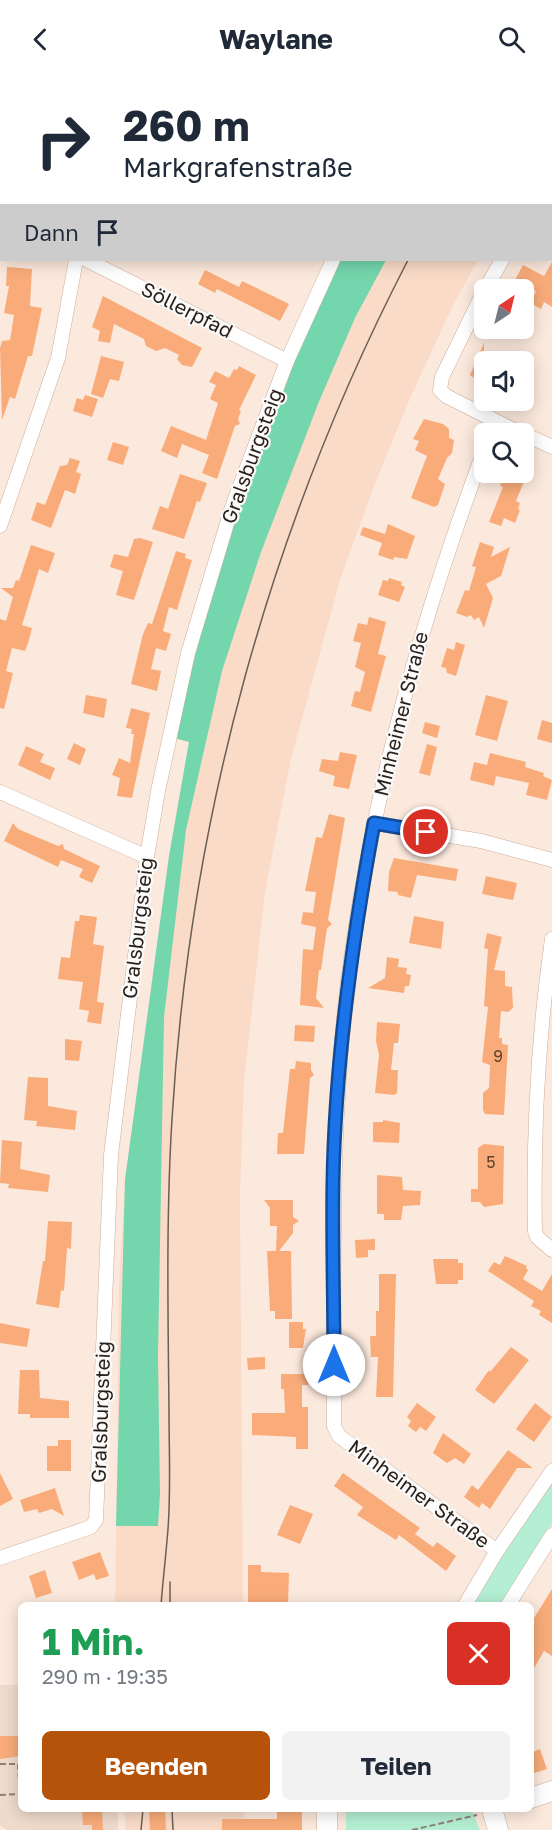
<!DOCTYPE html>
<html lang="de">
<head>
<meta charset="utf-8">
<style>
	:root { --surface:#fff; --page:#f2f2f3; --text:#1f2937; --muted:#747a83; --accent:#b45309 }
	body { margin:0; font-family:"Golos Text",sans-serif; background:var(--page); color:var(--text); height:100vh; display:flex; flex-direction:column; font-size:22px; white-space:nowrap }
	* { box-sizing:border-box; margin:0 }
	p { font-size:20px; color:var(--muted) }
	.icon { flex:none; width:33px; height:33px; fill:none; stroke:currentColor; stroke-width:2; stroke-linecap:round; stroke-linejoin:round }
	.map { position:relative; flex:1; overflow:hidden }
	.side { position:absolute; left:18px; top:1524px; width:516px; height:210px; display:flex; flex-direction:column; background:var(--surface); border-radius:9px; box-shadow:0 3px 15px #0003 }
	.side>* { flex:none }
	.banner { position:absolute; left:0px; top:0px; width:552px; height:183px; box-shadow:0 3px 15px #0003; background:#fff; color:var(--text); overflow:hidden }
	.needle { width:39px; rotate:35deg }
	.controls { position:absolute; left:474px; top:201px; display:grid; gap:12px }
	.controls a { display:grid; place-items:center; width:60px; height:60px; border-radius:9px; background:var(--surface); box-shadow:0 3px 15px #0003; font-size:30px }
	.pin { position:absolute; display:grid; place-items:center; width:51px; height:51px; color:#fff; margin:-26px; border:3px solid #fff; border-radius:50%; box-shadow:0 2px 6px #0007 }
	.me { position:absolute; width:66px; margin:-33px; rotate:0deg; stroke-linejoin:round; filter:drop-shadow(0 0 4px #0008) }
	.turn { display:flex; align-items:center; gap:21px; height:126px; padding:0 24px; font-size:27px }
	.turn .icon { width:78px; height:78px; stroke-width:2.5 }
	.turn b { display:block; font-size:42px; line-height:51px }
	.then { display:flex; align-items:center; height:57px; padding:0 24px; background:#0003; gap:12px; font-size:22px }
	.round { display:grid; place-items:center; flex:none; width:63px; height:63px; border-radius:9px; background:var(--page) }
	.head { display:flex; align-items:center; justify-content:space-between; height:102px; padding:0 24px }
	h1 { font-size:36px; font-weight:700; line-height:45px; color:#1e9e55 }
	.primary-button { display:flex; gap:12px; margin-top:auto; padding:12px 24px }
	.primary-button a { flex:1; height:69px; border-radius:9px; background:var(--accent); color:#fff; font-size:24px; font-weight:700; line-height:69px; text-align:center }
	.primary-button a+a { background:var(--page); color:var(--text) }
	header { display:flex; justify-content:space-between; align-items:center; height:78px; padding:0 24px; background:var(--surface); font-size:27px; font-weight:700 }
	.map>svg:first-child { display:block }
	.commercial { fill:#efdbcc }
	.built { fill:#fadbc8 }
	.green { fill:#b4efd3 }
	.forest { fill:#74d6ac }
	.building { fill:#f9ac7a }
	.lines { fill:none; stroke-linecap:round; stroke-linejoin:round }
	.street-casing { stroke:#cbad9b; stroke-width:15 }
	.secondary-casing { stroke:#cbad9b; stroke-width:21 }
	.path { stroke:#8f8076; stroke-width:2; stroke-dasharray:6 3; stroke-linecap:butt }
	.street { stroke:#fff; stroke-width:14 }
	.secondary { stroke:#fff; stroke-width:20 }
	.tram { stroke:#6b5e55; stroke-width:1.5 }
	.route-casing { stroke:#114b97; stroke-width:15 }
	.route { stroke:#1a73e8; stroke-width:10 }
	.labels { text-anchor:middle; stroke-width:4.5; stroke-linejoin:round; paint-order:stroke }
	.number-label { font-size:16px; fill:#5e4230 }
	.street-label { font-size:20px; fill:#2a1f18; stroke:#fafafa }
</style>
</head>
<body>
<header><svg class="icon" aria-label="back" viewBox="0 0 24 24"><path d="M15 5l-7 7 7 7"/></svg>Waylane<svg class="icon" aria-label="search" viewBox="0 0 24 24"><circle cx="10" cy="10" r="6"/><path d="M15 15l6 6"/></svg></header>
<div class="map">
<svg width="552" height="1752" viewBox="0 0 552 1752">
	<rect width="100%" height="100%" fill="#fce9dd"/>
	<!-- commercial -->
	<path class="commercial" d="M0 1607H21V1731H118V1752H7L0 1747Z"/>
	<!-- built -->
	<g class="built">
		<path d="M356 182H478L454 225 411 318 374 408 340 502 291 681 265 814 244 1004 240 1117 243 1527H115L119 1208 125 1102 169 778 189 664Z"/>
		<path d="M124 1731H244L245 1752H126Z"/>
	</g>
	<!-- green -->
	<g class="green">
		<path d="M552 1403V1446L502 1527H472L505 1469Z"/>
		<path d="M346 1731H471L480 1752H346Z"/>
	</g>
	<!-- forest -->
	<path class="forest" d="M338 182H386L355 240 318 326 261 474 222 593 186 752 164 939 158 1279 160 1416 158 1448H116L125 1102 169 778 189 664 174 660 217 493 260 363Z"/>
	<!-- building -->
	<g class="building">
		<path d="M552 184V229L544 224 541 231 530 225 536 213 515 202 523 187 544 198Z"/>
		<path d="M7 189 32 191 30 228 42 230 32 278H28L15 321 10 319 2 342 0 270 2 263 10 262 14 237 4 235 9 208H6Z"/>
		<path d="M205 192 239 209 242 203 289 226 280 243 217 211 215 215 198 206Z"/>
		<path d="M103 218 202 270 192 289 182 287 177 281 179 277 165 270 156 273 146 268 144 261 114 246 110 265 98 263 100 253 92 249Z"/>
		<path d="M484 265V318L474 300 470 297Z"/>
		<path d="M101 278 124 284 119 303 110 301 103 320 91 316Z"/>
		<path d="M239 288 256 297 239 332 241 333 238 341 240 346 235 348 217 401 202 395 209 377 182 366 177 380 161 373 171 348 206 362 218 325 210 321 216 307 209 304 215 293 229 300 234 291 237 292Z"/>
		<path d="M85 317 98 321 92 339 73 333 77 320 83 322Z"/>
		<path d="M424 341 443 346 449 351V360L454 362 452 375 447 380 438 401 445 406 438 427 434 429 411 420 427 378 415 372 419 363 413 361Z"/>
		<path d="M113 364 129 369 123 387 107 382Z"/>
		<path d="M70 380 80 383 76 394 81 396 75 416 65 412 51 450 31 442 37 424 45 427 60 388 67 387Z"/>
		<path d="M506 394H528L516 423 520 425 518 431 520 432 515 445 504 440 501 448 489 444 503 409 500 408Z"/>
		<path d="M180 396 207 405 200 424 197 423 184 461 152 451 160 428 168 431Z"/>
		<path d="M388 446 415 458 407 481 394 479 393 482 378 477 382 465 360 457 363 449 385 456Z"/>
		<path d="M140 460 153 464 134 522 116 517 123 493 110 489 114 476 128 479 134 461Z"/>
		<path d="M480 464 494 469 491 479 510 469 501 498 486 506 493 520 484 550 479 539 474 542 471 537 467 539 456 535 465 512 469 513 476 489 472 488Z"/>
		<path d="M31 467 55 475 48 495 39 491 22 547 32 550 29 562 25 573 12 570 6 593 13 595 4 631 0 630V541L6 543 13 519 1 510H13L16 502 19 503Z"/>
		<path d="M176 473 186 476 185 480 192 482 177 532 169 529 163 553 171 556 166 573 156 570 151 591 161 593 157 613 131 606 143 556 148 545 152 546Z"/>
		<path d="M389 500 402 504 401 507 405 509 399 524 378 517 383 502 388 503Z"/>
		<path d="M369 539 386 544 378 576 386 578 371 634 351 628 355 613 360 614 365 594 355 589 361 565 353 563 358 545 367 547Z"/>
		<path d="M456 564 465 567 456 598 447 595 446 590 441 589 447 570 454 572Z"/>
		<path d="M86 617 107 621 104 640 83 635Z"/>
		<path d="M486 617 508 623 497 663 475 657Z"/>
		<path d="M131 630 150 635 132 720 117 718 120 700 112 697 119 680 130 685 134 656H131L132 651 126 650Z"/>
		<path d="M542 642 552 645V665L537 661Z"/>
		<path d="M425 644 440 648 437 660 422 655Z"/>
		<path d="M74 665 86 671 80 687 67 681Z"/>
		<path d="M427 666 437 669 430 698 419 695Z"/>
		<path d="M26 668 44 676 40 684 55 690 50 702 18 687Z"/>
		<path d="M340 674 357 677 349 711 333 708 335 698 319 693 322 681 338 683Z"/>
		<path d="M490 675 526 684 525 689 544 695 543 698 552 702 547 722 526 717 529 705 496 698 494 708 470 702 474 684 487 687Z"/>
		<path d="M329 736 345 740 328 842 332 846 327 850 321 892H319L316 920 324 930 300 927 303 871 313 872 316 849 301 846 303 834 313 835 316 814 305 813 316 759 322 760Z"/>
		<path d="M13 745 18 751 58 768 63 766 64 771 100 788 92 805 79 799 83 791 61 782 58 789 4 763Z"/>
		<path d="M394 780 458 791 456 803 417 797 411 820 398 817V814L388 813 389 794Z"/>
		<path d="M486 798 517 805 513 822 482 816Z"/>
		<path d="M80 837 97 839 93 866 104 868 97 924 104 925 101 946 87 944 89 933 79 931 83 904 58 901 61 879 70 880 75 843H79Z"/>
		<path d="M414 838 444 844 441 871 409 865Z"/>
		<path d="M487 855 502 859 494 892 505 893V908L512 909 513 930 508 934 501 933 499 960H502V966L508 967 504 1037 485 1036 483 1032V1015L489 1010 490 987 482 984 488 929 484 928 488 871 484 870Z"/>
		<path d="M387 879 399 881 398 889 407 890 406 896 411 897 409 908H405L404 915 368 910 385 900Z"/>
		<path d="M377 944 400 946 398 965H394L391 992H398L397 1015 394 1017 375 1015 379 977 376 963Z"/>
		<path d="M295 947 315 948 314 964 294 963Z"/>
		<path d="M65 961 82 963 79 983 65 982Z"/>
		<path d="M296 983 311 985V992L314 997 310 1000 304 1076H277L278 1055H283L290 991H295Z"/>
		<path d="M28 999 48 1000V1028L77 1033 75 1052 36 1048 37 1043 24 1042Z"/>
		<path d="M383 1042 400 1045 399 1065 373 1064V1044H383Z"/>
		<path d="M2 1062 22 1064 20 1091 50 1097 48 1114 8 1110 9 1106 0 1105Z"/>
		<path d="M484 1066 504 1068 503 1126 484 1129 480 1124H471V1111H478V1070Z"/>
		<path d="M377 1097 402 1099 403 1112 421 1113 420 1127 403 1128 401 1142H384V1136H377Z"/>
		<path d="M264 1122H293V1139L299 1143 293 1147V1155L279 1173H291L292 1241H275V1233H270L267 1173H276L277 1148H270V1130Z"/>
		<path d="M48 1143 72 1144 71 1171 67 1170 64 1213 61 1212 59 1230 36 1226 43 1183H45Z"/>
		<path d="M375 1161V1172H368V1179L356 1180 355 1162Z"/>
		<path d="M505 1178 527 1188 526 1190 528 1192 523 1201 542 1213 552 1196V1245L539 1237 541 1233 531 1228 534 1223 488 1193 494 1184 500 1187Z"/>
		<path d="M433 1181H458V1185H463V1202H458V1206H436Z"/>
		<path d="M379 1196H396L393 1319H376L378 1279H371L370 1258H376V1233H379Z"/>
		<path d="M289 1244H303V1251H306L303 1270H289Z"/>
		<path d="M0 1245 30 1251 27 1269 0 1265Z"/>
		<path d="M511 1269 529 1282 494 1326 475 1312 489 1292 490 1294Z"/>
		<path d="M265 1279V1291L248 1292 247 1280Z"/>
		<path d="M20 1292H39L40 1320 69 1323V1340H30V1336H18Z"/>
		<path d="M281 1296H308V1307H302V1329H308V1371H296V1359L252 1357V1335H285L284 1311H281Z"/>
		<path d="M417 1325 436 1339 426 1353 420 1349 416 1354 408 1348 411 1343 407 1339Z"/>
		<path d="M535 1325 552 1339 534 1364 516 1351Z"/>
		<path d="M443 1355 471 1376 464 1386 455 1380 447 1385 433 1375Z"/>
		<path d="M58 1362H71V1393H47V1368H58Z"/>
		<path d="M508 1372 533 1390H517L490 1431 482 1425 479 1430 464 1419 472 1407 478 1412Z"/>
		<path d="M0 1395 13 1421 0 1428Z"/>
		<path d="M343 1395 420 1450 415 1456 433 1469 437 1464 456 1478 446 1493 399 1457 396 1462 357 1437 363 1429 334 1408Z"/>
		<path d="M55 1410 64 1438 52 1431 39 1435 37 1431 24 1434 20 1422Z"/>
		<path d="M290 1427 313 1436 300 1466 277 1457Z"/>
		<path d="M100 1474 109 1498 96 1502 94 1496 79 1502 72 1484Z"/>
		<path d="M248 1487H261V1494L289 1495 288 1527H248Z"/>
		<path d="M45 1492 52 1515 36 1520 29 1498Z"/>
		<path d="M552 1511V1578L544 1573 531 1595V1545Z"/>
		<path d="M0 1658H21V1678L0 1681Z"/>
		<path d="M540 1671 547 1691 531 1696V1675Z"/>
		<path d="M82 1731H102L103 1752H92V1747H83Z"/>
		<path d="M149 1731H165L166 1752H150Z"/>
		<path d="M277 1731H302V1752H222V1741H277Z"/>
	</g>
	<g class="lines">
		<!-- street casing -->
		<g class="street-casing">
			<g id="street">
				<path d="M89 2 93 0"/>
				<path d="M430 2V0"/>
				<path d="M0 30 2 29"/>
				<path d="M550 98 552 96"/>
				<path d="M87 182 287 283"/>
				<path d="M485 212 502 182"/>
				<path d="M484 213 442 299 440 312 446 318 522 356"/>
				<path d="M524 356 552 369"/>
				<path d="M484 373C423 536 376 701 352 874 329 1031 334 1190 334 1348L339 1358 497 1473"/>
				<path d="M0 448 58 280 76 182"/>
				<path d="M0 714 147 779"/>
				<path d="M374 745 481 763 552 782"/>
				<path d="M552 861C538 958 533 1055 535 1153L537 1159 552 1172"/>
				<path d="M0 1480 91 1449 96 1442 111 1077 147 779 158 713 188 575 232 429 287 283 333 182"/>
				<path d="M465 1527 497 1473 552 1393"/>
				<path d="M508 1527 552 1457"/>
			</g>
		</g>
		<!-- secondary casing -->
		<g class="secondary-casing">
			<g id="secondary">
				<path d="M531 1720 552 1713"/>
				<path d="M492 1731 498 1752"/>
				<path d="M327 1752V1731"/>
			</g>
		</g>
		<!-- path -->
		<g class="path">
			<path d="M0 1686H18L19 1705"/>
			<path d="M0 1717 19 1716"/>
			<path d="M412 1752 477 1737"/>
		</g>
		<!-- street -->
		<use href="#street" class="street"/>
		<!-- secondary -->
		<use href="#secondary" class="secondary"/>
		<!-- tram -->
		<g class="tram">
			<path d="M512 2 513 0"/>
			<path d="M170 1504V1527"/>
			<path d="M161 1527C163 1502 166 1476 168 1451 171 1412 169 1372 169 1333 168 1235 166 1138 172 1041 190 740 270 449 408 182"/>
			<path d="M172 1731 173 1752"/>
			<path d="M141 1752 143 1731"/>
		</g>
	</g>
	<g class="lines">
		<!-- route casing -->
		<g class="route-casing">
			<path id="route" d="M334 1287C334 1226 332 1165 333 1104 335 983 352 863 374 745L426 754"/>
		</g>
		<!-- route -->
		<use href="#route" class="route"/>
	</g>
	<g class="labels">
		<!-- number labels -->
		<g class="number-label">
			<text x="498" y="984">9</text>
			<text x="491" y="1090">5</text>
		</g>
		<!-- street labels -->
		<g class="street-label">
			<text transform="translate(187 232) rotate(27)" y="7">Söllerpfad</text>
			<text transform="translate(252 378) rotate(-70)" y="7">Gralsburgsteig</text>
			<text transform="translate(401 636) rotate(-76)" y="7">Minheimer Straße</text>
			<text transform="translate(138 850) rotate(-83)" y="7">Gralsburgsteig</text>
			<text transform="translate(101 1334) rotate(-88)" y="7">Gralsburgsteig</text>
			<text transform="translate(419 1416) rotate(36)" y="7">Minheimer Straße</text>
		</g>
	</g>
</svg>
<div class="controls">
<a><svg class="needle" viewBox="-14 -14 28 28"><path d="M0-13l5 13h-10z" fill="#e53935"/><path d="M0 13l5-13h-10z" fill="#747a83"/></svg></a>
<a><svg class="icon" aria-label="sound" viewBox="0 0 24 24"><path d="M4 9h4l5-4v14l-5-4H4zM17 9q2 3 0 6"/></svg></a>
<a><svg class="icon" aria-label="search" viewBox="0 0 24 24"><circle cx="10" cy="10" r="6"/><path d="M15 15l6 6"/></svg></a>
</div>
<div class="pin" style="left:426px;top:754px;background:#d93025"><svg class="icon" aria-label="arrive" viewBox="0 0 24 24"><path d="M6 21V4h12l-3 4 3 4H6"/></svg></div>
<svg class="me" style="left:334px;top:1287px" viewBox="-20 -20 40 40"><circle r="19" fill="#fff"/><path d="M0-13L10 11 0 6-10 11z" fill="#1a73e8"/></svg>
<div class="banner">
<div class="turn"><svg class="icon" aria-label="right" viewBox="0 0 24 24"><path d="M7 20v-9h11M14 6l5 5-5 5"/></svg><div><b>260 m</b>Markgrafenstraße</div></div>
<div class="then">Dann<svg class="icon" aria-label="arrive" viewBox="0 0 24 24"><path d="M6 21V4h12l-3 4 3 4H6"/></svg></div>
</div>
<section class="side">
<div class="head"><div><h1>1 Min.</h1><p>290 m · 19:35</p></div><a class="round" style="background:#d93025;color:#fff"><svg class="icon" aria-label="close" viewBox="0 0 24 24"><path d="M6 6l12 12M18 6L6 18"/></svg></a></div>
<div class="primary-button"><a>Beenden</a><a>Teilen</a></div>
</section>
</div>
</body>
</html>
